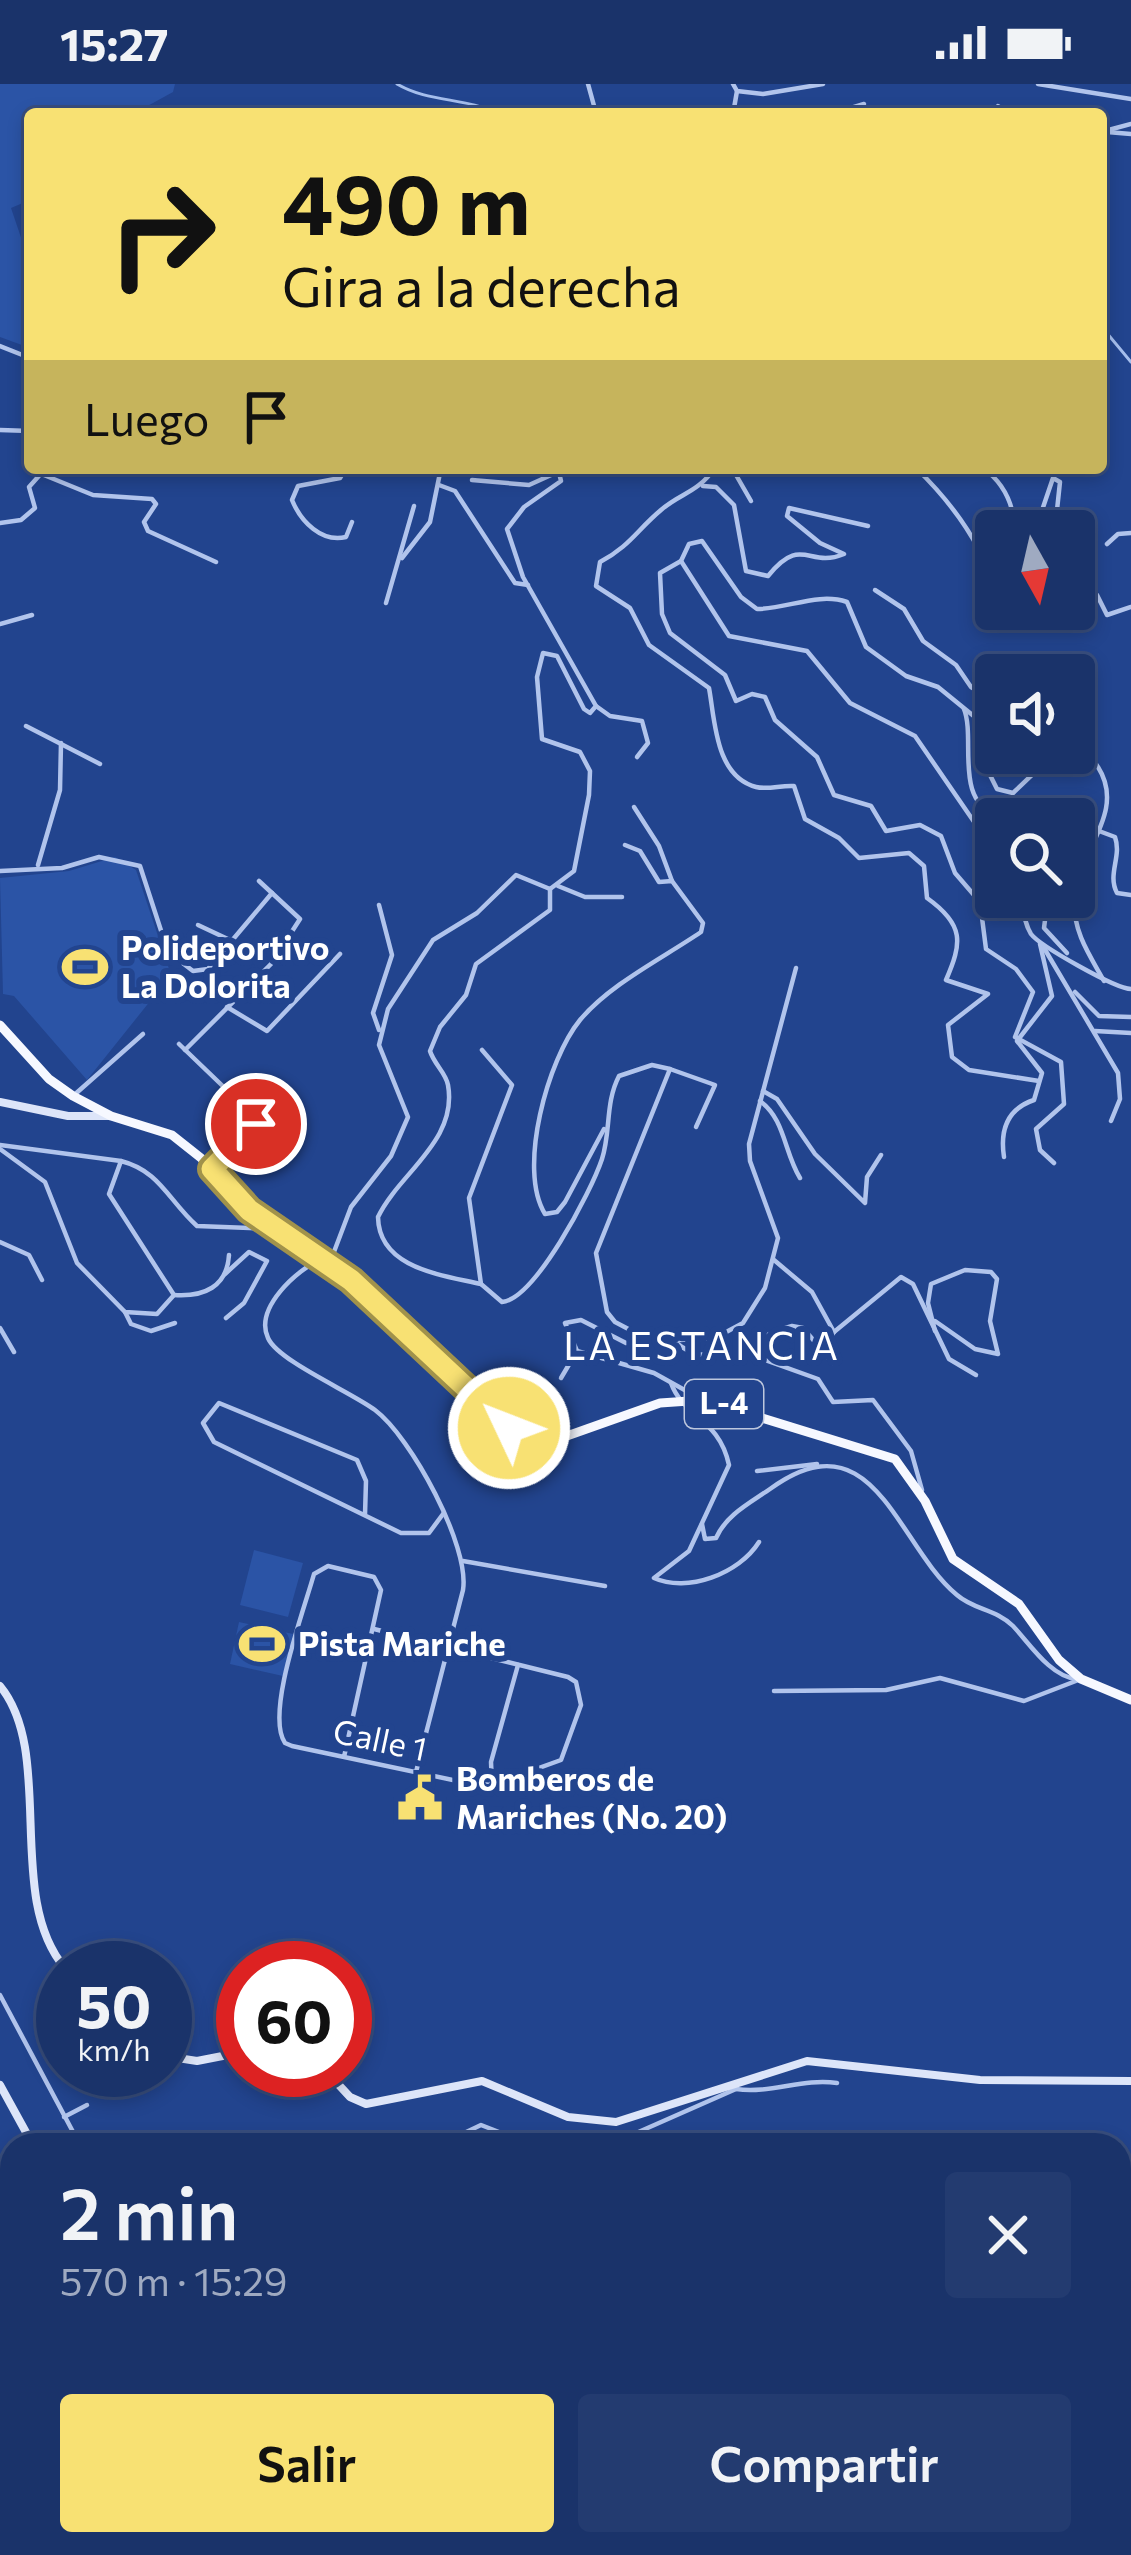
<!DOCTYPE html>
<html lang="es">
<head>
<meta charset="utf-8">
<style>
	:root { --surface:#1a336a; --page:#233b70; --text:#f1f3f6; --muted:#9faac1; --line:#384e7e; --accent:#f8e173 }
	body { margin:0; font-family:Commissioner,sans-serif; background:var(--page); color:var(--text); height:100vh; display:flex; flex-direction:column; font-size:45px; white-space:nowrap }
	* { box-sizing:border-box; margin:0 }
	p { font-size:39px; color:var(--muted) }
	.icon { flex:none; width:66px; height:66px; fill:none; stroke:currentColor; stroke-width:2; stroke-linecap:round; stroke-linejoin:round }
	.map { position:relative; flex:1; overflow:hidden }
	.drawer { position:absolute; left:0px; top:2049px; width:1131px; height:423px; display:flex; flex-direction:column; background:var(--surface); border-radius:36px 36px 0 0; box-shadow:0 6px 18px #0003,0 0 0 3px var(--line) }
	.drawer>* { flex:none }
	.top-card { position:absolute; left:24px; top:24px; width:1083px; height:366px; border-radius:12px; box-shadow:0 6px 18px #0003,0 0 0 3px var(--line); background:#f8e173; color:#111; overflow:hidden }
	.needle { width:78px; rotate:172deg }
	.controls { position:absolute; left:975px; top:426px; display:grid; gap:24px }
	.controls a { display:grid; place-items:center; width:120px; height:120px; border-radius:12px; background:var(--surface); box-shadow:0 6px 18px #0003,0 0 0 3px var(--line); font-size:60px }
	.speed { position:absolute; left:36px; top:1857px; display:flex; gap:24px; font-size:60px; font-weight:700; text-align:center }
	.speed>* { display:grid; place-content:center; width:156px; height:156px; border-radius:50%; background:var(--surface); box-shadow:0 6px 18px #0003,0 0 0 3px var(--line); line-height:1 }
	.speed small { font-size:30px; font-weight:400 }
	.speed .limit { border:18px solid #d22; background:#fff; color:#111 }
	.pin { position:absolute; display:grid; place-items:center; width:102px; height:102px; color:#fff; margin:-51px; border:6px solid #fff; border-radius:50%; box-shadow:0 3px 12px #0007 }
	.me { position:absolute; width:132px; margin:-66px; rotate:313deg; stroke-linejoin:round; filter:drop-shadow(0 0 9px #0008) }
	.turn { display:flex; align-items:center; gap:42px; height:252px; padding:0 60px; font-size:54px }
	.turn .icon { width:156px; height:156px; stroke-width:2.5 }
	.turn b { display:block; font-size:84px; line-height:102px }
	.then { display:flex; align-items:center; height:114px; padding:0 60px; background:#0003; gap:24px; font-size:45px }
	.round { display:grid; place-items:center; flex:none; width:126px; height:126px; border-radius:12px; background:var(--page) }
	.headline { display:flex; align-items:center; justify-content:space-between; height:204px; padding:0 60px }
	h1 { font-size:72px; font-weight:600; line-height:90px }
	.cta { display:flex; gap:24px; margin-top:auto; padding:24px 60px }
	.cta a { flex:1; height:138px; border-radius:12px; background:var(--accent); color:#111; font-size:48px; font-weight:600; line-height:138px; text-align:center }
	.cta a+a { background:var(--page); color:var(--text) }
	.status { display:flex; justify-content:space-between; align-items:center; height:84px; padding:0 60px; background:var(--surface); direction:ltr }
	.status svg { height:33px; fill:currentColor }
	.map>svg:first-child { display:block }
	.green { fill:#2b54a6 }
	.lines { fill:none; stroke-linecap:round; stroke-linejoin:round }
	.stream { stroke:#a5beed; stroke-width:3 }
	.street { stroke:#b1c4ec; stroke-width:4.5 }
	.secondary { stroke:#dde5f9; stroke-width:8 }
	.primary { stroke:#f6f8ff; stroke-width:9 }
	.route-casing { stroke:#a1924b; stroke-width:30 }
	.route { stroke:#f8e173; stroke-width:21 }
	.labels { text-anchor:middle; stroke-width:12; stroke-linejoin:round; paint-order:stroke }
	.shield { fill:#22448e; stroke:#bdc7dd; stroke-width:3 }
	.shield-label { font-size:30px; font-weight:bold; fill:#fff }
	.poi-label { font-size:33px; font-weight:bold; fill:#fff; stroke:#22448e; text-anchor:start }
	.street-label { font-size:33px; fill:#fff; stroke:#22448e }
	.quarter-label { font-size:39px; letter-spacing:3px; fill:#fff; stroke:#22448e }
</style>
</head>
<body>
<div class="status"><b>15:27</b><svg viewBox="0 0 49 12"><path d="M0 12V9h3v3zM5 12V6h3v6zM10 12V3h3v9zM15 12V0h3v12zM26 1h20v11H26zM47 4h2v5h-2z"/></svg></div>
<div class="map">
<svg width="1131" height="2471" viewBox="0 0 1131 2471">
	<rect width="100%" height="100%" fill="#22448e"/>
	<!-- green -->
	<g class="green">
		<path d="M0 0H175L173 8 133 30H30V116L11 124 30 180V264L0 253Z"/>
		<path d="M115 773 136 786 171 891 87 996 14 912 3 910 0 794 69 787Z"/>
		<path d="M254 1466 303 1479 288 1533 240 1521Z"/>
		<path d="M239 1538 293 1550 283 1592 230 1580Z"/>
	</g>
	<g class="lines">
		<!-- stream -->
		<g class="stream">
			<path d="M397 0C429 19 466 13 499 30"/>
			<path d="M1101 242 1131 278"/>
		</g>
		<!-- street -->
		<g class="street">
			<path d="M588 0 596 29"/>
			<path d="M733 0 737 7 763 10 823 0"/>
			<path d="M1038 0 1131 15"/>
			<path d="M998 22 1010 30"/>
			<path d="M733 30 737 7"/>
			<path d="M831 30 864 20"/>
			<path d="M1101 48 1131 40"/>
			<path d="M1107 48 1131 50"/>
			<path d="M0 262 30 274"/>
			<path d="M0 346 30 347"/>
			<path d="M346 384 340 394 298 402 292 416C301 438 322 459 346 453L352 438"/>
			<path d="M715 384C696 410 682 408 661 426 637 446 630 462 600 478L596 502 630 524 649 561 709 604C715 636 715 692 756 703 768 706 781 701 794 702L805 735 839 754 859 774 909 769 924 782 927 814C965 841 962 859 946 896L988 910 948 941 952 973 969 986 1039 997"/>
			<path d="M732 384 751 417"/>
			<path d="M916 384C951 418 983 461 996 509"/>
			<path d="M983 384C1004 399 1014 421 1015 447"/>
			<path d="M202 385 226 389 234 384"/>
			<path d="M39 389 93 411 152 415 156 420 144 438 148 447 216 478"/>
			<path d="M472 396 529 401 560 387"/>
			<path d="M439 401 455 407 515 499 528 501"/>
			<path d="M703 402 716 403 734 421 746 487 768 492C802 450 808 485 844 470L820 459 787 432 789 424 868 442"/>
			<path d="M0 439 21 436 35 424 29 403 46 384"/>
			<path d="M1035 447 1053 394 1060 398 1057 426 1086 436"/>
			<path d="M1107 460 1118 450 1131 449"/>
			<path d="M402 474 430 438 441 384"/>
			<path d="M681 477 660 489 662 530 670 549 725 591 736 617 752 610 765 613 775 636 817 673 834 711 871 722 886 747 920 741 941 752 955 789 980 818 986 865 1016 885 1033 908 1015 953 1061 978 1064 1020 1036 1045 1040 1066 1054 1079"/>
			<path d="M1074 497 1097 511 1107 531 1131 523"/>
			<path d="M875 506 904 525 923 557 956 581 971 603 996 618"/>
			<path d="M386 519 414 422"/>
			<path d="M0 540 32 531"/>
			<path d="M596 622 610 632 642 637 648 659 637 673"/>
			<path d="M964 625C976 655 953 717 998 732 1013 737 1031 730 1046 735"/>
			<path d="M26 642 100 680"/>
			<path d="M996 653 980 671 997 705 1013 709 1055 669"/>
			<path d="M1074 654C1085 661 1090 672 1098 683 1128 730 1074 771 1074 818 1074 849 1089 870 1104 897"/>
			<path d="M980 671 981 638 938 603 906 592 866 563 847 518C818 508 787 525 757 525L741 513 702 457 689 460 681 477 729 552 807 567 850 619 915 652 979 745 996 760"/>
			<path d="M634 723 659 762 672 797"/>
			<path d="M1099 747 1115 753C1122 773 1107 790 1117 809L1131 811"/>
			<path d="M38 781 60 706 61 659"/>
			<path d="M0 787 62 784 99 773 140 782 168 868 193 887 208 885 272 809"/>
			<path d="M558 802 585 813H622"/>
			<path d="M1021 813C1023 825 1024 839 1031 850 1040 862 1116 905 1131 905"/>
			<path d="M1048 813 1044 844 1067 869"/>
			<path d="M379 821 392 871 373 929 379 946"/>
			<path d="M198 841 232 857"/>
			<path d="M1044 864 1118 989 1120 1015 1111 1037"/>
			<path d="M1075 908 1099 932 1131 933"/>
			<path d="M227 923 267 947 340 870"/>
			<path d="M1095 947 1131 949"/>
			<path d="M179 960 257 1035 212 1086"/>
			<path d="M185 966 271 880 300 835 259 797"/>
			<path d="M482 966 512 1001 469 1114 481 1200 502 1218C535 1215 591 1108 602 1075 611 1047 605 1019 619 992L652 981 670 985 596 1169 607 1228 615 1238 653 1258"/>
			<path d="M670 985 715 1001 696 1043"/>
			<path d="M763 1007 777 1015 815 1070 865 1119 867 1093 881 1071"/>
			<path d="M73 1012 143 950"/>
			<path d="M760 1017C785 1035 784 1068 800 1094"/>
			<path d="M604 1045 565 1118 557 1128 545 1130C517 1085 548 975 580 936 610 900 663 874 701 848L703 839 672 797 659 798 640 767 625 761"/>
			<path d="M0 1061 121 1077"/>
			<path d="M0 1065 45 1098 77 1179 125 1228 157 1230 174 1211 109 1110 121 1077C160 1087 168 1116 197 1142L272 1145"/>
			<path d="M1004 1073C1000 1047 1007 1025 1034 1016L1042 989 1017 957 1052 912 1040 860"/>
			<path d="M0 1158 29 1171 42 1196"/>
			<path d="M321 1175C297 1186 254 1224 268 1254 278 1277 351 1308 375 1326 411 1353 470 1462 463 1506L416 1688"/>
			<path d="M774 1176 812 1208 834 1248"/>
			<path d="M329 1181 351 1123 391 1072 408 1033 379 961 388 925 433 856 477 829 516 791 550 805 574 787 589 711 590 687 580 668 542 655 537 593 543 569 557 572 584 625 590 629 596 622 523 493 507 445 524 423 561 397 558 384"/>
			<path d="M225 1190 249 1168 267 1177 244 1219 226 1234"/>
			<path d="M481 1200C443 1191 379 1185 378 1133 399 1089 458 1057 448 1001 446 989 434 980 430 967L440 943 466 911 476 880 550 826V805"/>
			<path d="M174 1211C204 1213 227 1203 229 1171"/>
			<path d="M125 1228 131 1240 151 1247 175 1239"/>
			<path d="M0 1244 14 1268"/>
			<path d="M935 1247 928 1219 931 1200 965 1186 991 1188 997 1195 990 1237 998 1270 975 1265 935 1237"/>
			<path d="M674 1257C715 1293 750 1252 792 1242L803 1244 833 1279"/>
			<path d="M737 1266 818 1295 833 1318 873 1316 911 1367 922 1406"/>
			<path d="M820 1269 834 1248 901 1193 913 1200 949 1275 976 1291"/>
			<path d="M561 1294 577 1267"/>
			<path d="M671 1299C683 1333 719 1334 729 1381L689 1467 654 1494C687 1509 739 1490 759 1458"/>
			<path d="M699 1314 654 1289 577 1267 565 1239 581 1236 626 1259 715 1254 743 1239 765 1204 778 1154 750 1077 749 1060 796 884"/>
			<path d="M757 1387 817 1380"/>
			<path d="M365 1431 366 1397 357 1376 219 1319 203 1339 214 1358 401 1449H429L443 1430"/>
			<path d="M702 1440 705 1455 716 1454C726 1431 750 1419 770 1405 874 1329 897 1462 957 1511 974 1526 996 1525 1013 1542 1030 1560 1050 1592 1076 1595"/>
			<path d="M463 1477 605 1502"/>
			<path d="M774 1607 886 1606 940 1594 1024 1617 1081 1595"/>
			<path d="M344 1673 381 1506 374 1493 328 1482 314 1490C304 1526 265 1630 285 1659L292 1662 467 1699 492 1701 561 1676 581 1621 576 1598 568 1593 374 1545"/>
			<path d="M492 1701 491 1678 518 1581"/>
			<path d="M0 1911 80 2061"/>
			<path d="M736 2005C771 2010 802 1994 837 1999"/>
			<path d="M64 2033 87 2021"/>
			<path d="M439 2061 481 2041 504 2050 510 2061"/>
			<path d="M609 2061 736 2005"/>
			<path d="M1119 2452 1131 2457"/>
			<path d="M906 2460 922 2471"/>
			<path d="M1041 2460 1046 2471"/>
			<path d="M801 2471 802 2460"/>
			<path d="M980 2471 1000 2460"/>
		</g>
		<!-- secondary -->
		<g class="secondary">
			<path d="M0 1018 68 1032H110"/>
			<path d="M0 1602C56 1670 4 1813 65 1884"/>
			<path d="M165 1972 197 1977 243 1968"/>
			<path d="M325 1986 350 2013 366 2020 482 1997 568 2033 616 2038 807 1977 980 1996 1131 1997"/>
			<path d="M0 2001 33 2061"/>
			<path d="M0 2239 12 2218"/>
			<path d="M0 2256 12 2290"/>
			<path d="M0 2445 12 2408"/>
		</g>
		<!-- primary -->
		<path class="primary" d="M0 941 49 995 73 1012 111 1032 172 1051 201 1074 249 1126 351 1196 509 1344 564 1353 660 1319 704 1316 895 1375 925 1417 953 1475 1019 1520 1059 1576 1081 1595 1131 1616"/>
	</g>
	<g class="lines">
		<!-- route casing -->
		<g class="route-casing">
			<path id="route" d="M256 1040 212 1085 249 1126 351 1196 509 1344"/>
		</g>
		<!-- route -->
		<use href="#route" class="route"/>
	</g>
	<!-- icons -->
	<defs>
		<g id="stadium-bare" transform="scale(3.6)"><path d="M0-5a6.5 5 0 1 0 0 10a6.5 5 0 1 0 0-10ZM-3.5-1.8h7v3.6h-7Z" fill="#f8e173" stroke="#22448e" stroke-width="2.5" paint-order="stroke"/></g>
		<g id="civic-bare" transform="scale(3.6)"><path d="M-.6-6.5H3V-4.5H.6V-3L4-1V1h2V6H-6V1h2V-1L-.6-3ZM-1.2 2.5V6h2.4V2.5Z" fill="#f8e173" stroke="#22448e" stroke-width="2.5" paint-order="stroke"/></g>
	</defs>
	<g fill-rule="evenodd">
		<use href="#stadium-bare" x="85" y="883"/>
		<use href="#stadium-bare" x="262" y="1560"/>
		<use href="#civic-bare" x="420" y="1714"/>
	</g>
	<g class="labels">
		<!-- shield labels -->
		<rect class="shield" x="685" y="1296" width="78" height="48" rx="9"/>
		<g class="shield-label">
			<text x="724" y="1330">L-4</text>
		</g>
		<!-- poi labels -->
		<g class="poi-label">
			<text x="121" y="876">Polideportivo<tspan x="121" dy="38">La Dolorita</tspan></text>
			<text x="298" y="1572">Pista Mariche</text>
			<text x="456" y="1707">Bomberos de<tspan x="456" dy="38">Mariches (No. 20)</tspan></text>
		</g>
		<!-- street labels -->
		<g class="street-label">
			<text transform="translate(380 1656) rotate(12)" y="12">Calle 1</text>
		</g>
		<!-- quarter labels -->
		<g class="quarter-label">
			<text x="702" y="1276">LA ESTANCIA</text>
		</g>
	</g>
</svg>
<div class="controls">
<a><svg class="needle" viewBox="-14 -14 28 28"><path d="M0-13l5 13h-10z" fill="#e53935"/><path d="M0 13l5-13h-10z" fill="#9faac1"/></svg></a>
<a><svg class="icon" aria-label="sound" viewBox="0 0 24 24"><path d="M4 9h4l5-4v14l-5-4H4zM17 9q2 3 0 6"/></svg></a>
<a><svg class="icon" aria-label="search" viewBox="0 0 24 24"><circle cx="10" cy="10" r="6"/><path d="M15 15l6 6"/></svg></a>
</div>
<div class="speed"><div>50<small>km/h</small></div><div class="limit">60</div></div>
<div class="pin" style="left:256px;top:1040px;background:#d93025"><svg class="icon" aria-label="arrive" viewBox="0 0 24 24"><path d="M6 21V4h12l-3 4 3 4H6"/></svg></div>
<svg class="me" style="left:509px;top:1344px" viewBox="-20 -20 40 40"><circle r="17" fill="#f8e173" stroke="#fff" stroke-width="3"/><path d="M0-11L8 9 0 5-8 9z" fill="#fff"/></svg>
<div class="top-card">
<div class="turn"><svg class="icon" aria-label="right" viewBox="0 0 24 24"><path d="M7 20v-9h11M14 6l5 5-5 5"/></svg><div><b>490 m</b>Gira a la derecha</div></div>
<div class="then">Luego<svg class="icon" aria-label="arrive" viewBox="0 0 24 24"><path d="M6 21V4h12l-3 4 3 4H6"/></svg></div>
</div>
<section class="drawer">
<div class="headline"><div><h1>2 min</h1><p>570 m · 15:29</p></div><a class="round"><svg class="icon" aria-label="close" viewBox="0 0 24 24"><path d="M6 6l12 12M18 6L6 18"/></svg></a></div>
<div class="cta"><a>Salir</a><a>Compartir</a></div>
</section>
</div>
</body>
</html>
